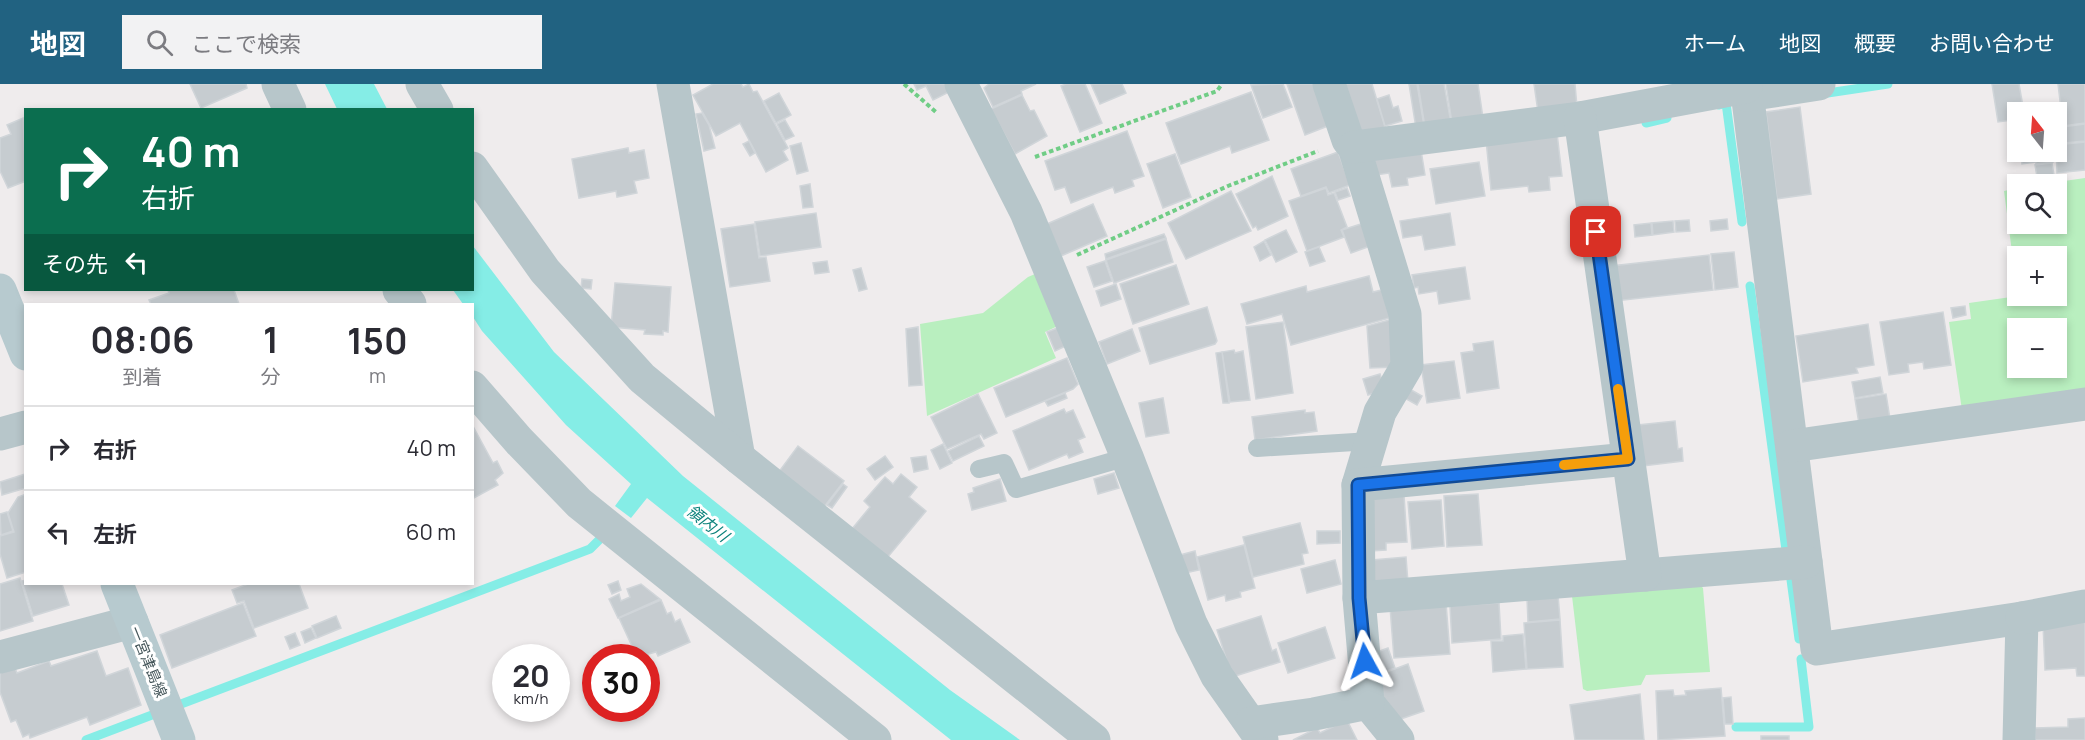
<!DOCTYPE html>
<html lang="ja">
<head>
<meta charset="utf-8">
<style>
	:root { --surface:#fff; --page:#f2f2f3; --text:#2b2b33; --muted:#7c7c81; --line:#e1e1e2; --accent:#216281 }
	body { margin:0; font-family:Manrope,"Noto Sans JP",sans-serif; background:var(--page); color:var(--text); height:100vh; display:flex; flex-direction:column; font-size:22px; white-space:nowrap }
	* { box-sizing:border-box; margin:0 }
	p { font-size:20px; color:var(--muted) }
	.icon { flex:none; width:33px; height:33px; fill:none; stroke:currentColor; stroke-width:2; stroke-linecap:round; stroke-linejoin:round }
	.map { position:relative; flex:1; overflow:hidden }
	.details { position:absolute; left:24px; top:219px; width:450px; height:282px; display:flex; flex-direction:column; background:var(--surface); border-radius:0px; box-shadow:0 3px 9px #0003 }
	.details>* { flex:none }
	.top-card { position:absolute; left:24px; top:24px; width:450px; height:183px; border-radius:0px; box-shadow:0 3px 9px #0003; background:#0b6e4f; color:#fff; overflow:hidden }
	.needle { width:39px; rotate:343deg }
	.tools { position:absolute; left:2007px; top:18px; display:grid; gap:12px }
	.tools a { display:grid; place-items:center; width:60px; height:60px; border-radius:0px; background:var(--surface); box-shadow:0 3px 9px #0003; font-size:30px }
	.speed { position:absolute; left:492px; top:560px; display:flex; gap:12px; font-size:30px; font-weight:700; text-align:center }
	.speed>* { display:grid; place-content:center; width:78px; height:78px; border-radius:50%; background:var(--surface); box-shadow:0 3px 9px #0003; line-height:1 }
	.speed small { font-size:15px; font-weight:400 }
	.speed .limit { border:9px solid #d22; background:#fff; color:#111 }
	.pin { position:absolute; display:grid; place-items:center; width:51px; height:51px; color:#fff; margin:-26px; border-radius:12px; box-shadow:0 3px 9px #0006 }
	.me { position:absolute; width:66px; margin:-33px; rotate:355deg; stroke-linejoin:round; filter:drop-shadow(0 0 4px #0008) }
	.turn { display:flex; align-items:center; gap:21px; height:126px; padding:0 18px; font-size:27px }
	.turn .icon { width:78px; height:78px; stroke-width:2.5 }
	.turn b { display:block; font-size:42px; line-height:51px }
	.then { display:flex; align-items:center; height:57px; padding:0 18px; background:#0003; gap:12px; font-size:22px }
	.eta { display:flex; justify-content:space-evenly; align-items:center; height:102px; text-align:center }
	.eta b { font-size:36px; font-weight:700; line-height:42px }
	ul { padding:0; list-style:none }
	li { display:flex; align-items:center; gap:18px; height:84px; padding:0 18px; border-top:2px solid var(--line) }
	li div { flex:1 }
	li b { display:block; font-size:22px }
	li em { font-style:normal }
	header { display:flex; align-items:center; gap:36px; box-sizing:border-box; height:84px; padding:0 30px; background:var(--accent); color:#fff }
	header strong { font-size:28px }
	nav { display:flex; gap:33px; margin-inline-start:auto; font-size:21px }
	.search { width:420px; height:54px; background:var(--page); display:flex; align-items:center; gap:15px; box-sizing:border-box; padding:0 21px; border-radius:0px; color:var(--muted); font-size:22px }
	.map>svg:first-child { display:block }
	.green { fill:#b9efbf; fill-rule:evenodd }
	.water { fill:#85ede6 }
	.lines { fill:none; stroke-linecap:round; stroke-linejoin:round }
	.stream { stroke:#85ede6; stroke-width:9 }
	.building { fill:#c6ccd0; stroke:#d0d5d9; stroke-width:1.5 }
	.path { stroke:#70cd86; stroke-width:4; stroke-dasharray:4.5 3; stroke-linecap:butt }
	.lane { stroke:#b7c6ca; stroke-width:18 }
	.street { stroke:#b7c6ca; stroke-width:33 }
	.secondary { stroke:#b7cacf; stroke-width:33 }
	.route-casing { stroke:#114b97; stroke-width:15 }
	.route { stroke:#1a73e8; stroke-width:10 }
	.slow { stroke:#f59e0b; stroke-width:10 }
	.labels { text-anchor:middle; stroke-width:6; stroke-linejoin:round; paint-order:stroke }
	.street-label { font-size:15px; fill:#45565a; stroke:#fff }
	.water-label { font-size:16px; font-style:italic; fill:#0b827b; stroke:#fff }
</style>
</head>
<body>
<header>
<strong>地図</strong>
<div class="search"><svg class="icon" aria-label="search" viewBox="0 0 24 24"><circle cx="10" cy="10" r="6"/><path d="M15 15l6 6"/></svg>ここで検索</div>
<nav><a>ホーム</a><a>地図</a><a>概要</a><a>お問い合わせ</a></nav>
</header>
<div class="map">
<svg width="2085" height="656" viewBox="0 0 2085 656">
	<rect width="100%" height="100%" fill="#efeced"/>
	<!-- green -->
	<g class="green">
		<path d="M2085 94V314L1963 333 1949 238 1971 235 1969 219 2018 212H2056V172H2018L2017 206 2004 107 2017 104 2018 140H2056V100H2043ZM2018 244H2056V284H2018Z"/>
		<path d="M1042 187 1064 239 1045 248 1056 274 927 332 920 240 983 229 1028 193Z"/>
		<path d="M1697 498 1703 504 1710 588 1646 591 1641 601 1587 607 1583 605 1572 512Z"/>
	</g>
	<!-- water -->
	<g class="water">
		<path d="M325 0H374L387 25H337Z"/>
		<path d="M473 162 554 268 683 392 950 606 1020 656H951L647 414 631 434 615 422 631 400 566 341 482 247 473 233 472 220H463L453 206H472Z"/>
	</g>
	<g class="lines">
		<!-- stream -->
		<g class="stream">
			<path d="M1821 10 1888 0"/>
			<path d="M1719 21 1726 19 1742 138"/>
			<path d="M1646 39 1667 34"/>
			<path d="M1750 202 1786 466"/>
			<path d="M1791 496 1799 555"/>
			<path d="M1736 643H1809L1801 575"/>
			<path d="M86 656 590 465 599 456"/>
		</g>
	</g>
	<!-- building -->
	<g class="building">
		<path d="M190 0H246L247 4 201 24Z"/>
		<path d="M713 0H741L743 3 749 0 753 8 757 7 788 64 783 67 788 76 766 88 740 39 716 52 693 11Z"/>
		<path d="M914 0H947L951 7 933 16 926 2 917 6Z"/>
		<path d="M989 0H1036L1021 7 1022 10 993 23 984 4Z"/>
		<path d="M1066 0H1085L1102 39 1080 48 1061 2Z"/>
		<path d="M1091 0H1122L1126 9 1100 20Z"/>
		<path d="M1283 0 1292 23 1263 34 1251 1Z"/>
		<path d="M1287 0H1318L1333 40 1305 51Z"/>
		<path d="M1341 0H1372L1385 43 1357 52Z"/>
		<path d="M1409 0H1417L1424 42 1416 44Z"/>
		<path d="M1418 0H1444L1451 39 1425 43Z"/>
		<path d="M1446 0H1478L1483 34 1452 39Z"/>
		<path d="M1534 0H1575L1577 23 1538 28Z"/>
		<path d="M1992 0H2019L2024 28H2018V35L1998 38Z"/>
		<path d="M2058 0H2085V39L2063 42Z"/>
		<path d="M1251 8 1269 56 1232 69 1230 62 1181 80 1166 39Z"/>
		<path d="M779 9 791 31 776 39 764 17Z"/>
		<path d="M1022 11 1030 27 1034 26 1047 52 1015 70 991 25Z"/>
		<path d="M1389 11 1393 24 1398 22 1402 37 1385 42 1377 15Z"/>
		<path d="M1800 23 1811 110 1777 115 1766 28Z"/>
		<path d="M702 29 709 41 715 64 704 67 696 30Z"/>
		<path d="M23 34 26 97 8 104 0 87V54L11 50 7 41Z"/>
		<path d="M785 36 794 52 785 56 777 40Z"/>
		<path d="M2085 40V57L2064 59 2062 43Z"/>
		<path d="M1127 47 1144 92 1132 96 1134 102 1115 109 1113 103 1071 119 1065 103 1055 106 1045 77Z"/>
		<path d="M1557 49 1562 92 1549 93 1550 106 1529 108 1528 102 1491 106 1486 56Z"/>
		<path d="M749 57 755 69 750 72 743 60Z"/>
		<path d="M2085 58V86L2057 89 2056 61Z"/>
		<path d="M801 59 808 87 797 90 790 62Z"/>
		<path d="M628 64 629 69 644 66 649 94 634 97 637 109 617 113 616 107 579 114 572 75Z"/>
		<path d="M1421 66 1425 91 1407 94 1408 101 1392 103 1389 89 1376 91 1374 73Z"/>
		<path d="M1338 68 1350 101 1329 109 1326 103 1301 112 1291 85Z"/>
		<path d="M2021 68H2034L2035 78 2022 80Z"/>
		<path d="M2035 68H2052L2053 78 2036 80Z"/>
		<path d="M1175 70 1191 113 1163 124 1147 80Z"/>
		<path d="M1479 78 1485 112 1436 120 1430 85Z"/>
		<path d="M2052 79 2054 91 2037 93 2035 81Z"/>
		<path d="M1272 92 1288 132 1258 146 1256 142 1253 144 1236 110Z"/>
		<path d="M810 100 813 123 803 124 800 102Z"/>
		<path d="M1326 104 1328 111 1334 109 1347 143 1341 146 1344 153 1307 167 1289 117Z"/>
		<path d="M1347 104 1350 112 1338 116 1335 108Z"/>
		<path d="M1231 107 1251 147 1186 175 1168 139Z"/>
		<path d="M1093 120 1107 152 1061 172 1047 140Z"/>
		<path d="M816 129 821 163 760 172 755 138Z"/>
		<path d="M1450 129 1455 161 1425 166 1422 151 1403 154 1400 137Z"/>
		<path d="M1727 135 1728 145 1711 147 1710 137Z"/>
		<path d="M1689 136 1690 147 1676 148 1675 137Z"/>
		<path d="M1673 137 1674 148 1653 151 1652 139Z"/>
		<path d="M1364 139 1373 161 1351 169 1342 146Z"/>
		<path d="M1651 139 1652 151 1635 153 1634 141Z"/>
		<path d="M754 140 759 174 766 173 770 197 730 203 721 145Z"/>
		<path d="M1286 146 1297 168 1276 178 1265 156Z"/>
		<path d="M1164 150 1166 154 1106 175 1105 170Z"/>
		<path d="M1166 155 1173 178 1114 199 1106 176Z"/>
		<path d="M1264 157 1271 171 1260 177 1254 163Z"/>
		<path d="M1319 163 1325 177 1310 182 1305 168Z"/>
		<path d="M1734 168 1738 203 1715 206 1711 170Z"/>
		<path d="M1709 171 1713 206 1615 217 1611 182Z"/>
		<path d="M827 177 829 188 815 190 813 179Z"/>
		<path d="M1105 177 1112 197 1094 203 1087 183Z"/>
		<path d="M1176 181 1189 220 1133 240 1120 200Z"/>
		<path d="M1465 183 1470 215 1439 220 1437 207 1419 210 1418 203 1414 204 1412 191Z"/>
		<path d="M861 184 867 205 859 207 853 186Z"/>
		<path d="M1369 192 1373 208 1386 205 1393 233 1291 261 1282 230 1247 240 1241 220 1306 202 1307 208Z"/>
		<path d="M582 195 592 196 591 205 581 204Z"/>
		<path d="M615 199 671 203 668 248 663 247V251L644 250 645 246 611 243Z"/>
		<path d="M1116 200 1121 215 1101 222 1096 207Z"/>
		<path d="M168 206H234L239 220H151L149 216 169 209Z"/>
		<path d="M1965 222 1966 231 1953 234 1951 224Z"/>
		<path d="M1207 223 1217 257 1215 260 1150 280 1139 244Z"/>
		<path d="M1943 228 1951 281 1924 285 1923 278 1908 280 1909 288 1889 291 1880 238Z"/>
		<path d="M1393 235 1396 283 1370 284 1367 242Z"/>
		<path d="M1283 238 1293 309 1256 315 1246 243Z"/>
		<path d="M1868 240 1874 281 1856 284 1858 289 1803 298 1796 252Z"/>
		<path d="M918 243 922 301 909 302 906 245Z"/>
		<path d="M1060 243 1068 261 1055 267 1047 248Z"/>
		<path d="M1132 245 1140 267 1107 280 1099 258Z"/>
		<path d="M1493 257 1499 304 1467 309 1461 269 1474 267 1473 260Z"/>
		<path d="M1234 266 1235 269 1243 267 1250 316 1230 318 1222 268Z"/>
		<path d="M1222 268 1229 319H1223L1216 269Z"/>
		<path d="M1067 274 1078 300 1073 305 1006 333 994 304Z"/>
		<path d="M1454 277 1460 314 1427 319 1421 281Z"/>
		<path d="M1380 290 1385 306 1368 311 1363 295Z"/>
		<path d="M1880 293 1883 309 1855 314 1852 298Z"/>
		<path d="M1406 303 1422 312 1417 321 1401 312Z"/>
		<path d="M1065 309 1067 314 1048 322 1045 317Z"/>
		<path d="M978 310 997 349 984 355 981 350 947 365 931 333Z"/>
		<path d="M1886 310 1891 341 1860 346 1855 315Z"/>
		<path d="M1163 314 1169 349 1146 353 1139 319Z"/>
		<path d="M1064 325 1066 329 1073 326 1085 353 1078 356 1083 368 1069 374 1067 370 1029 386 1013 347Z"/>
		<path d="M1305 326V329L1314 328 1317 347 1255 356 1252 333Z"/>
		<path d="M1675 337 1678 365 1682 364 1683 377 1643 382 1638 341Z"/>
		<path d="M474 344 493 379 497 377 503 389 495 396 498 401 472 415Z"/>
		<path d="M979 352 984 362 953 377 948 367Z"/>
		<path d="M943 360 952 379 940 385 931 366Z"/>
		<path d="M798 362 844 397 824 423 778 389Z"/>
		<path d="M885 372 893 383 875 396 867 385Z"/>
		<path d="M926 372 928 385 914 388 911 374Z"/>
		<path d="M1114 389 1119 404 1098 410 1094 395Z"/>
		<path d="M25 390 26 404 2 411 0 398Z"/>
		<path d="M901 390 917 403 909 413 926 427 887 474 852 445 870 423 864 417 885 393 893 400Z"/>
		<path d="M1000 395 1006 417 972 426 968 410 974 408 973 404Z"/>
		<path d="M843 400 847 403 832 424 827 421Z"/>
		<path d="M26 410V488L7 494 0 470V452L14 448 8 429 18 413Z"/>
		<path d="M1478 410 1482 461 1447 463 1444 412Z"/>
		<path d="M1404 411 1407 458 1386 459V466L1371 467 1367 414Z"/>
		<path d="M1441 416 1444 462 1412 465 1408 418Z"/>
		<path d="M7 428 13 447 1 451 0 430Z"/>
		<path d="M1300 439 1308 469 1302 470 1304 480 1253 493 1243 453Z"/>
		<path d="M1317 447H1340V459L1317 460Z"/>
		<path d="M1244 461 1255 504 1240 508 1241 513 1226 517 1225 511 1208 516 1197 473Z"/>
		<path d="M1195 467 1199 486 1180 490 1176 472Z"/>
		<path d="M1406 473 1408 499 1373 501 1372 476Z"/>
		<path d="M1335 476 1341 500 1307 509 1301 485Z"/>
		<path d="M20 494 33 537 0 547V500Z"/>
		<path d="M26 496V500H62L69 521 33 532 22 497Z"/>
		<path d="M618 497 621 506 612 510 608 501Z"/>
		<path d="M248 500H299L308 524 254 544 244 517 237 519 232 506Z"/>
		<path d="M641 500 660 515 618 534 609 515 619 510 621 517 630 513 627 505Z"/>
		<path d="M1558 511 1560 535 1528 538 1527 514Z"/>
		<path d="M661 516 667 530 671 528 675 538 680 535 690 558 658 572 656 568 637 573 619 534Z"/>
		<path d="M243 519 256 552 172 584 160 551Z"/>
		<path d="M1446 519 1450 570 1394 574 1390 523Z"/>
		<path d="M1499 519 1501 555 1452 559 1450 522Z"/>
		<path d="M336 532 341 544 317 554 312 542Z"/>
		<path d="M1261 532 1272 567 1276 565 1280 578 1232 593 1217 546Z"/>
		<path d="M2085 533V592H2077L2076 584 2045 586 2043 540Z"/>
		<path d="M1560 536 1563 583 1527 585 1524 539Z"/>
		<path d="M1325 543 1335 574 1288 589 1278 559Z"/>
		<path d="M311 544 316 554 305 559 301 548Z"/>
		<path d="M295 549 300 561 290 565 285 553Z"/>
		<path d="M1523 550 1526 585 1493 588 1491 557H1503V552Z"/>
		<path d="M1388 564 1395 584 1384 588 1377 568Z"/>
		<path d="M97 567 106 592 128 584 141 621 90 641 87 633 30 654 29 650 23 653 16 636 11 638 0 608V589L15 584 17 589 49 577 51 582Z"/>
		<path d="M1408 580 1424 627 1392 638 1376 592Z"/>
		<path d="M1721 604 1725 652 1658 656 1656 607 1673 606 1674 612 1686 611 1685 607Z"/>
		<path d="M1640 610 1644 656H1575L1570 621Z"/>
		<path d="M1731 613 1733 640H1725L1723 614Z"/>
		<path d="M2085 634V656H2035V644L2068 643V635Z"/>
		<path d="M1347 636 1357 656H1293L1317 644 1320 649Z"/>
		<rect x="1761" y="652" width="28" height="4"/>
	</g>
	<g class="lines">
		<!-- path -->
		<g class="path">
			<path d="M904 0 937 29"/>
			<path d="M1035 73 1217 7 1222 0"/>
			<path d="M1077 171 1228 102 1318 67"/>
		</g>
		<!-- lane -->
		<g class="lane">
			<path d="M1257 364 1371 357"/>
			<path d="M979 385 1004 379 1016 405 1127 373"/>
		</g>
		<!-- street -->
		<g class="street">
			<path d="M278 0 290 26"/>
			<path d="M422 0 437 26"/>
			<path d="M673 0 739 374"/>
			<path d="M961 0 1026 128 1127 373 1191 540 1217 592 1262 656"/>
			<path d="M1329 0 1348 56 1354 63 1405 230 1407 282 1380 328 1358 401"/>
			<path d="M1746 0 1817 565 2022 534 2019 656"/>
			<path d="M1747 11 1819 0"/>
			<path d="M1354 63 1580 34 1746 3"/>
			<path d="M472 84 545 187 642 294 739 374 1094 656"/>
			<path d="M399 206 410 220"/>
			<path d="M472 303 519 357 579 419 875 656"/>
			<path d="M0 350 26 343"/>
			<path d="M1792 362 2085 320"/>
			<path d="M1645 491 1806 478"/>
			<path d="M1359 514 1358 401 1628 375"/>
			<path d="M2022 534 2085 522"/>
			<path d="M0 573 132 538"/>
			<path d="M1368 619 1398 656"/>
			<path d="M1251 639 1314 630 1368 619 1359 514 1645 491 1580 34"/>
		</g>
		<!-- secondary -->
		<g class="secondary">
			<path d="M0 206 26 270"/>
			<path d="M117 500 179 656"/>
		</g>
	</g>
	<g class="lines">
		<!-- route casing -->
		<g class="route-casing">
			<path id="route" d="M1365 577 1359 514 1358 401 1628 375 1596 148"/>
		</g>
		<!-- route -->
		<use href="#route" class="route"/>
		<!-- slow -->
		<path class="slow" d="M1564 381 1628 375 1618 305"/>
	</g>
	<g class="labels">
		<!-- street labels -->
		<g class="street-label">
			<text transform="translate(148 578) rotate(68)" y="5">一宮津島線</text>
		</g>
		<!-- water labels -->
		<g class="water-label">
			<text transform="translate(708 439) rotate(38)" y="6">領内川</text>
		</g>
	</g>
</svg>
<div class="tools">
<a><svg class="needle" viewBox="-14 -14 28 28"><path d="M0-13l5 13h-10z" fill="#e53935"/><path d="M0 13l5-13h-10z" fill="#7c7c81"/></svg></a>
<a><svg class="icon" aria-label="search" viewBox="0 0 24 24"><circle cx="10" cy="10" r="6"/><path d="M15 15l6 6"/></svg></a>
<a>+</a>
<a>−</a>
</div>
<div class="speed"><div>20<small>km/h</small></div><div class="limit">30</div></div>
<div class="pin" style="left:1596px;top:148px;background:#d93025"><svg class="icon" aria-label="arrive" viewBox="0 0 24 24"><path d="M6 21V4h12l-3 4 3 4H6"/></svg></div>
<svg class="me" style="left:1365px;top:577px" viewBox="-20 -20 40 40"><path d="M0-17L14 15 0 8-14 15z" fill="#1a73e8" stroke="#fff" stroke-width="4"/></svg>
<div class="top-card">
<div class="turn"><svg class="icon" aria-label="right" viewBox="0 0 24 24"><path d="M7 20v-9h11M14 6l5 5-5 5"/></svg><div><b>40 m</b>右折</div></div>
<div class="then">その先<svg class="icon" aria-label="left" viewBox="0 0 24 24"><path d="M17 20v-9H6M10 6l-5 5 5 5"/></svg></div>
</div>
<section class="details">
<div class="eta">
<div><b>08:06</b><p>到着</p></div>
<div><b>1</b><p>分</p></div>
<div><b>150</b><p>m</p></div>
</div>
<ul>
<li><svg class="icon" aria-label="right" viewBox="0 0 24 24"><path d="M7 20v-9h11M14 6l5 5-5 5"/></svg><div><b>右折</b></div><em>40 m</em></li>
<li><svg class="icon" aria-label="left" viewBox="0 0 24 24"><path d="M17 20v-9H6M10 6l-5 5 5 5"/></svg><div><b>左折</b></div><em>60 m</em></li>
</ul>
</section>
</div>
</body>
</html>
